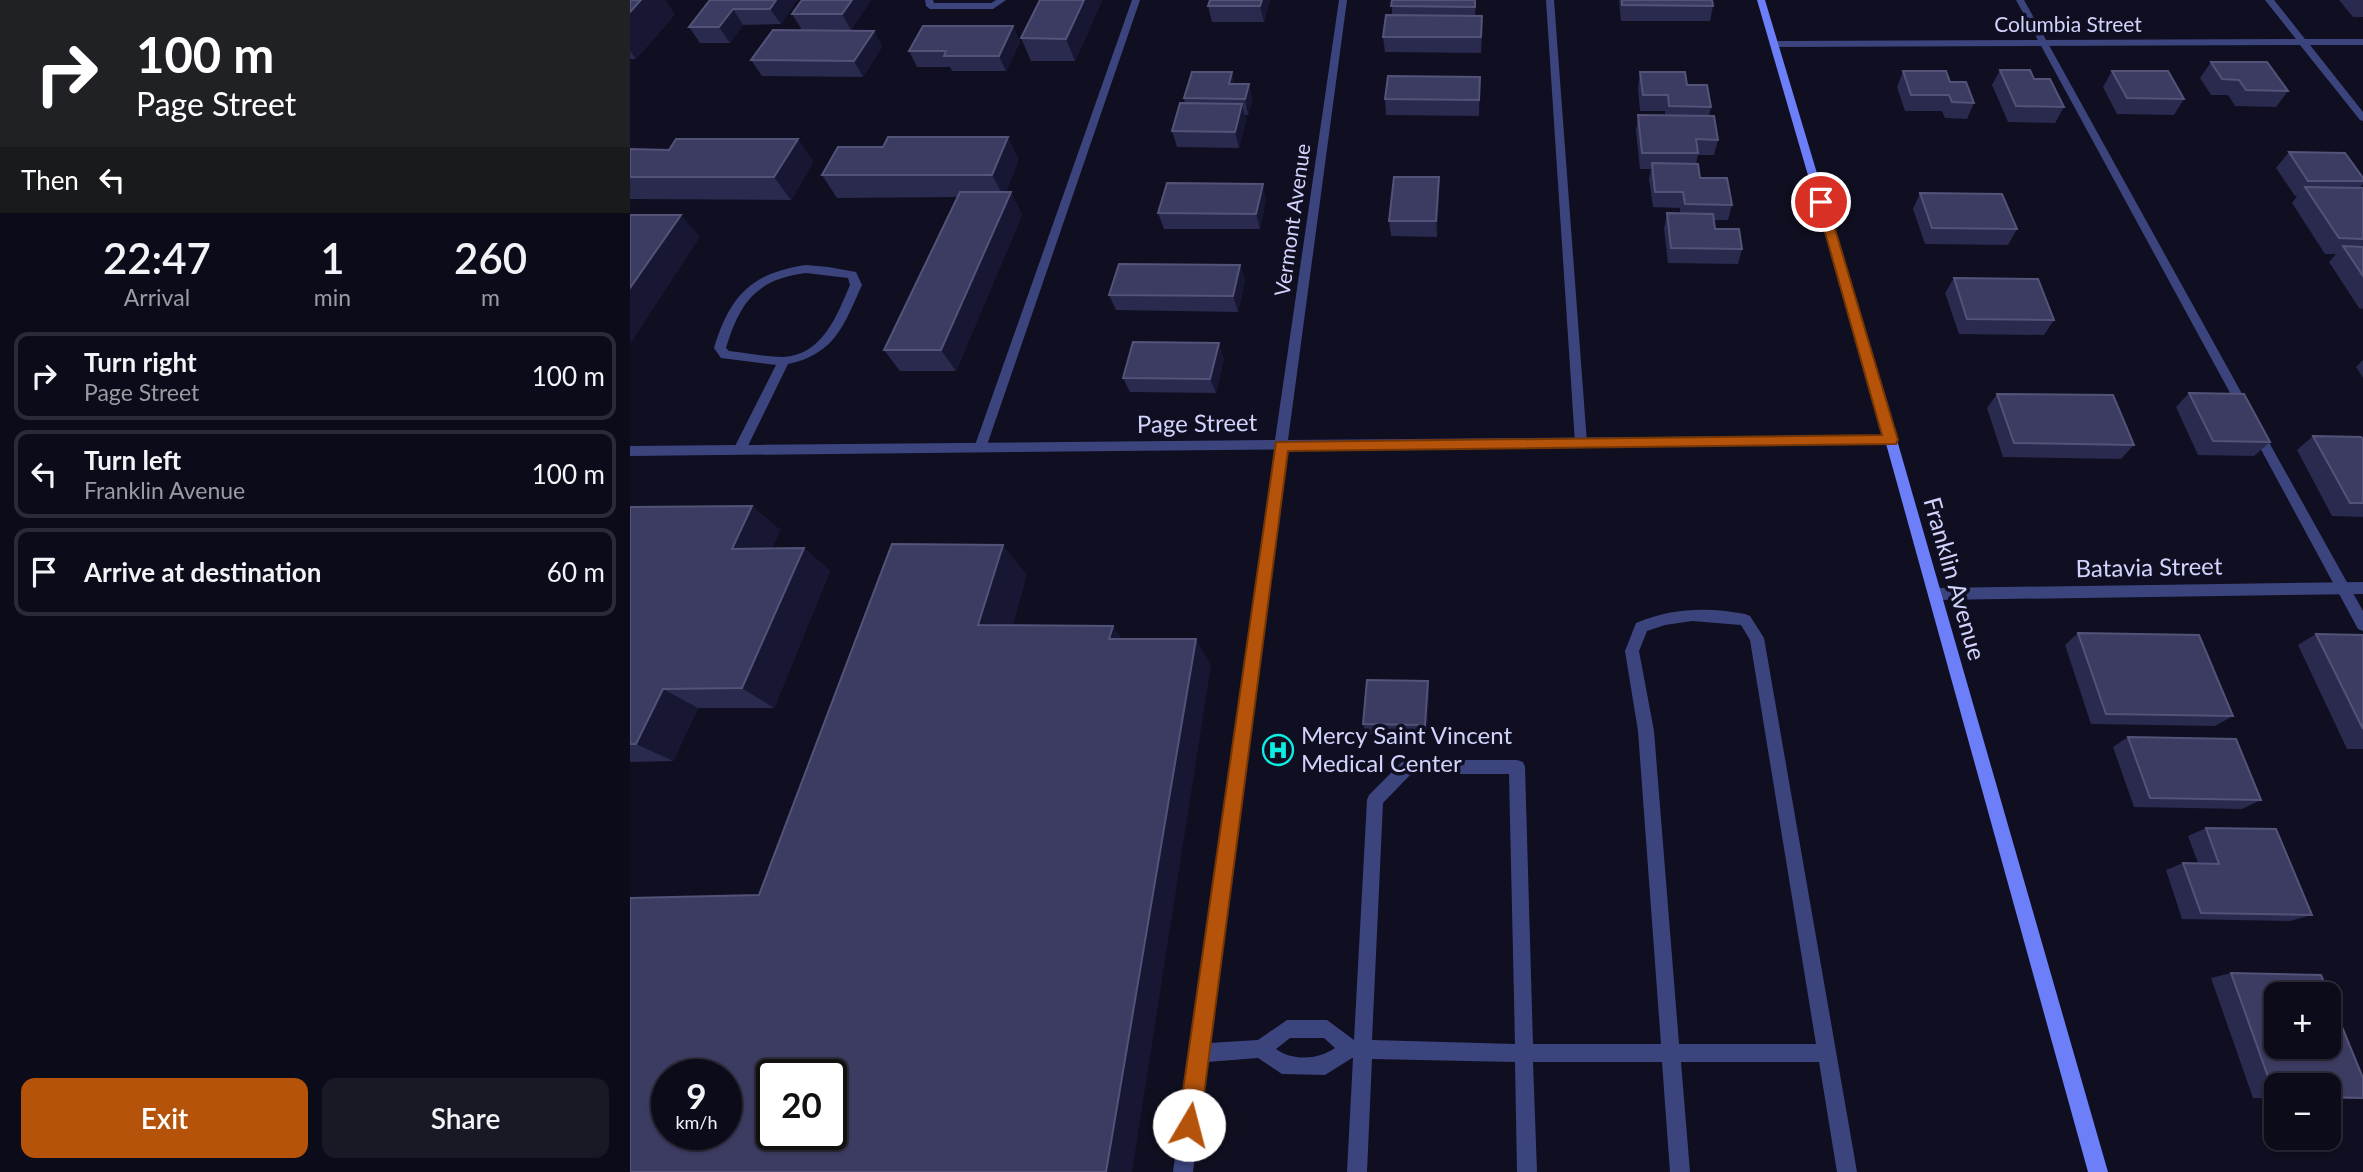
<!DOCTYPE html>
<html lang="en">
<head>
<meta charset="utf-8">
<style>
	:root { --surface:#0b0b19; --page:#191926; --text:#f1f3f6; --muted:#9a9ba2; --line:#2b2b38; --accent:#b45309 }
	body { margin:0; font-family:Lato,sans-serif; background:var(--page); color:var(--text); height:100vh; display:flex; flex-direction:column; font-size:26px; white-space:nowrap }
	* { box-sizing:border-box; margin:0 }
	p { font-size:23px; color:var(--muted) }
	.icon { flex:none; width:38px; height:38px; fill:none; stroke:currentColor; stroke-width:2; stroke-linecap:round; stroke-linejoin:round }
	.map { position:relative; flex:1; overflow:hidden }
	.panel { display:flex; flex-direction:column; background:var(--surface); width:630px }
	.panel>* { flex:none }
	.banner { background:#202124; color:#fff; overflow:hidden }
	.fabs { position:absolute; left:1634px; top:982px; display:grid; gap:14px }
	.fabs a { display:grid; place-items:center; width:77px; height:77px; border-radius:14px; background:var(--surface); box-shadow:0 2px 5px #0004,0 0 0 2px var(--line); font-size:35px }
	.speed { position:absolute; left:21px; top:1059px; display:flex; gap:14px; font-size:35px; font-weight:700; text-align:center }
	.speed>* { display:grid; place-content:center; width:91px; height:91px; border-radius:50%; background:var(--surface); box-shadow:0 2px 5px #0004,0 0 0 2px var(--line); line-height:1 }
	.speed small { font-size:18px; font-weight:400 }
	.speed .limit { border:4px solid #111; border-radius:10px; background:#fff; color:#111 }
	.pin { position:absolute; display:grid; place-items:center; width:60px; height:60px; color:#fff; margin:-30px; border:4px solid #fff; border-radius:50%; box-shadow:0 2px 7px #0007 }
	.me { position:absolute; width:77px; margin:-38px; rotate:8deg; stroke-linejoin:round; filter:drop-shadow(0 0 5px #0008) }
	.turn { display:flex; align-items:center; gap:24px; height:147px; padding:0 21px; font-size:32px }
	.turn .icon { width:91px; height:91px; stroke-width:2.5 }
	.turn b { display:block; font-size:49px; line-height:60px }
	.then { display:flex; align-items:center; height:66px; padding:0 21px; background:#0003; gap:14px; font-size:26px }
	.eta { display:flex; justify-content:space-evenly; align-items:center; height:119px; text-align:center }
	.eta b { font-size:42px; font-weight:600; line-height:49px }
	.cta { display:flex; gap:14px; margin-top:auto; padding:14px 21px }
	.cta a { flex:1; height:80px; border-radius:14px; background:var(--accent); color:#fff; font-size:28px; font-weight:600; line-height:80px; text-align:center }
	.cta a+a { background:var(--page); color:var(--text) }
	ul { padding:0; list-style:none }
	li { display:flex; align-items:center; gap:21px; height:88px; margin:0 14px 10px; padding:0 7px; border:4px solid var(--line); border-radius:14px }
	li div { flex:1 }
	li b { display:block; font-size:26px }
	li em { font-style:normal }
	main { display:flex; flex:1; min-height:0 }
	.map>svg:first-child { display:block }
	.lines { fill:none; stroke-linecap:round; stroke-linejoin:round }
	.lane { fill:#3c447e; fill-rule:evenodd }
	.street { fill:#3c447e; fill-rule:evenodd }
	.secondary { fill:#6d7ff8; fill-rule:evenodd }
	.wall { fill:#2a294e }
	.shaded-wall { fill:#171734 }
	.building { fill:#3c3b61; stroke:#535379; stroke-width:2; fill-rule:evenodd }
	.route { fill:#b45309; stroke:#753606; stroke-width:2 }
	.labels { text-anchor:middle; stroke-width:7; stroke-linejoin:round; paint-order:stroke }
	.far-street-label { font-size:21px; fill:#d1d3fd; stroke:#0f0f21 }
	.street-label { font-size:24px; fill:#d1d3fd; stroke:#0f0f21 }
	.poi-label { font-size:24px; fill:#d1d3fd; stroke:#0f0f21; text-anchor:start }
</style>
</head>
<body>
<main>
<section class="panel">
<div class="banner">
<div class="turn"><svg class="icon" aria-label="right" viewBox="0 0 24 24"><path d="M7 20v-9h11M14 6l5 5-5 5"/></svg><div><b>100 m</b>Page Street</div></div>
<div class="then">Then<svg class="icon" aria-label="left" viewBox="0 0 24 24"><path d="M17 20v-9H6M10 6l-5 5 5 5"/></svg></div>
</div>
<div class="eta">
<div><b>22:47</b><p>Arrival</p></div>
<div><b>1</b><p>min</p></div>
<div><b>260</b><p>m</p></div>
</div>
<ul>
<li><svg class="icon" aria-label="right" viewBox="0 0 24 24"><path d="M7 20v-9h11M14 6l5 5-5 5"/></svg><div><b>Turn right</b><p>Page Street</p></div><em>100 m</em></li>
<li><svg class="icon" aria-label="left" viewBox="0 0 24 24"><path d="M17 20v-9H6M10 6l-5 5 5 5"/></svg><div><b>Turn left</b><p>Franklin Avenue</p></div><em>100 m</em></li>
<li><svg class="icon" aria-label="arrive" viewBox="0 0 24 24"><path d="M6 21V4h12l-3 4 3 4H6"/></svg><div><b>Arrive at destination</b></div><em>60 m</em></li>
</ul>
<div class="cta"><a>Exit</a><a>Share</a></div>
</section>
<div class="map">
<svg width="1733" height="1172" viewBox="0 0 1733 1172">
	<rect width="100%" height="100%" fill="#0f0f21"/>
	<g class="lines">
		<!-- lane -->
		<g class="lane">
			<path d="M295 0H303L304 3H361L366 0H376L363 9H300L296 6Z"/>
			<path d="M502 0H510L356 448 355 452H345L344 448Z"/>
			<path d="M916 0H924L957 443 951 448 945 443Z"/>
			<path d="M1386 0H1394L1621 410 1619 413H1611Z"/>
			<path d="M176 265 198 267 226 272 232 285C214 325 205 354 158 364L114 454H104L103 450 146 365 91 358 84 348C100 296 121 273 176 265ZM176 273 218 278 220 285C207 315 193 355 153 357 136 357 116 353 99 351L96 348C110 302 127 279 176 273Z"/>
			<path d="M1627 426 1631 428 1733 611V631L1728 629 1621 431Z"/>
			<path d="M651 441 657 446 579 1043 628 1040 657 1020H697L724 1040 737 800 739 795 772 762 778 760H887L893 762 895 767 903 1044H1031L1008 731 995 651 1006 623C1042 608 1077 607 1115 614L1120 616 1134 638 1227 1172H1207L1189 1062H1051L1060 1172H1040L1032 1062H903L907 1172H887L885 1062 742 1059 737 1172H717L723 1058H722L695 1075 652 1074 628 1058 577 1062 563 1172H543L645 446ZM1062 621 1111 625 1120 640 1186 1044H1049L1024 731 1009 651 1017 631 1035 625ZM781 774H879L885 1044 742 1040 753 803ZM660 1038H694L705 1048C688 1060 662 1061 646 1049Z"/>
		</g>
		<!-- street -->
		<g class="street">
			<path d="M709 0H717L658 440 1261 435 1267 440 1265 443 0 456V446L645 440Z"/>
			<path d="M1635 0H1644L1675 39H1733V45H1680L1733 112V121L1730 120 1670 45 1144 47 1139 44 1144 41 1666 39Z"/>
			<path d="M1733 582V594L1305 600 1300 598 1298 594 1300 590 1305 588Z"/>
		</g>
		<!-- secondary -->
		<path class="secondary" d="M1127 0H1135L1267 440 1478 1172H1458L1255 440Z"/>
	</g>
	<!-- wall -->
	<g class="wall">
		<path d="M0 0 45 14 6 59H0Z"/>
		<path d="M80 0H167L151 24 113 25 100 43H70L59 27Z"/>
		<path d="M241 0 221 30H172L162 14Z"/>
		<path d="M410 0H472L445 61H401L391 38Z"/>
		<path d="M640 0 634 22H582L578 6Z"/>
		<path d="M762 0H846L845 16 852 32 851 53 755 52 753 37 762 15Z"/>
		<path d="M989 0H1082L1083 6 1080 21H991Z"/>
		<path d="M1709 0H1733V17H1723Z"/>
		<path d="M383 26 390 42 376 71H322L320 67H287L279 51Z"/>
		<path d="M244 31 252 47 233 77 132 76 121 60Z"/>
		<path d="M1581 62 1658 91 1646 107 1605 106 1598 95H1581L1570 78Z"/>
		<path d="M1370 70 1404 79 1434 107 1425 123 1378 122 1362 85Z"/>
		<path d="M1273 71 1320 82 1344 103 1337 119 1315 118 1312 111H1275L1267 87Z"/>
		<path d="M1482 71 1554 99 1544 115 1487 114 1473 87Z"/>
		<path d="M1010 72 1057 85 1081 107 1079 116 1088 140 1084 155H1068L1066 164 1070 178 1102 205 1098 220H1084L1085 229 1112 249 1108 264 1038 263 1034 229 1037 213H1050V208L1023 207 1019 179 1021 169H1010L1006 131 1008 115H1035V111H1010L1008 88Z"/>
		<path d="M850 77 849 116 756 115 755 99Z"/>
		<path d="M605 84H619L622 100 618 115H615L616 120 609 148 547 147 542 131 555 103 554 98Z"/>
		<path d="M168 139 183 162 161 200 0 199V149L39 150Z"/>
		<path d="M1659 152 1733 178V184L1730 188H1733V309L1729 308 1699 262 1706 254H1695L1662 203 1667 196H1665L1646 168Z"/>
		<path d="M389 159 376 192H381L392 215 326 371H270L254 350 328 197 207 198 192 175Z"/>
		<path d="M809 193 807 237 761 236 759 221Z"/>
		<path d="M1290 193 1387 229 1378 245 1295 244 1283 209Z"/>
		<path d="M636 199 630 229H534L528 213Z"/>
		<path d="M610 265 615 281 608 312 486 310 479 295Z"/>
		<path d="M1324 278 1424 320 1414 335 1329 334 1315 293Z"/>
		<path d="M594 358 586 393 500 392 493 378Z"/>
		<path d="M1733 360V378L1726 367Z"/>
		<path d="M1559 393 1640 442 1624 456 1568 455 1546 407Z"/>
		<path d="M1367 394 1504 445 1491 459 1373 457 1357 408Z"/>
		<path d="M1683 436 1733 439V517L1702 516 1667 450Z"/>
		<path d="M122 506 150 530 142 548H174L200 571 144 708H68L43 761 0 762V507Z"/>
		<path d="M1448 633 1603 716 1585 726 1461 724 1435 645Z"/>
		<path d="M1686 634 1733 635V749H1717L1668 645Z"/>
		<path d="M799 691 797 735 736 734 733 724Z"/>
		<path d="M1498 737 1631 800 1612 809 1504 807 1483 747Z"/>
		<path d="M1576 828 1682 915 1660 921 1552 919 1536 870 1553 863H1568L1558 836Z"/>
		<path d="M1601 973 1733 1078V1099H1699V1085H1647V1098H1623L1581 978Z"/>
	</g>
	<!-- shaded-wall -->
	<g class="shaded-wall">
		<path d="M11 0H35L45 14 6 59 0 51V12Z"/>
		<path d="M146 0H167L151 24 140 9Z"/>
		<path d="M222 0H241L221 30 212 14Z"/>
		<path d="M454 0H472L445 61 436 39Z"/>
		<path d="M632 0H640L634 22 630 6Z"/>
		<path d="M103 9 113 25 100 43 89 27Z"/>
		<path d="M383 26 390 42 376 71 369 56Z"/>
		<path d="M244 31 252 47 233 77 224 61Z"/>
		<path d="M602 72 606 88 603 99 599 84Z"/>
		<path d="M619 84 622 100 618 115 615 99Z"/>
		<path d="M612 104 616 120 609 148 605 132Z"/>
		<path d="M378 137 389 159 374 197 362 175Z"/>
		<path d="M168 139 183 162 161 200 144 177Z"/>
		<path d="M809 177V193L807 237 806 221Z"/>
		<path d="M633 184 636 199 630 229 626 214Z"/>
		<path d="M381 192 392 215 326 371 311 350Z"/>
		<path d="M51 215 70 237 0 344V288Z"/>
		<path d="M610 265 615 281 608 312 603 296Z"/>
		<path d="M589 343 594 358 586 393 580 379Z"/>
		<path d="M122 506 150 530 131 572 102 549Z"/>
		<path d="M373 545 397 575 375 653 348 625Z"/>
		<path d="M174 548 200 571 144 708 112 688Z"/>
		<path d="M483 626 502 653 479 639Z"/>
		<path d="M566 639 581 665 502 1172H476Z"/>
		<path d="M798 681 799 691 797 735 795 725Z"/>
		<path d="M33 689 68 708 43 761 6 744Z"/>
	</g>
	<!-- building -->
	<g class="building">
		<path d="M0 0H11L0 12Z"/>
		<path d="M80 0H146L140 9H103L89 27H59Z"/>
		<path d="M172 0H222L212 14H162Z"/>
		<path d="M410 0H454L436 39 391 38Z"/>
		<path d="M580 0H632L630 6H578Z"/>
		<path d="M762 0H845V7L761 6Z"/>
		<path d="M992 0H1082L1083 6 992 5Z"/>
		<path d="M756 15 852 16 851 37H753Z"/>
		<path d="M293 26H383L369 56H314L316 51H279Z"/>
		<path d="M143 30 244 31 224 61 121 60Z"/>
		<path d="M1581 62H1637L1658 91 1616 90 1609 80 1592 79Z"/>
		<path d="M1370 70H1400L1404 79H1420L1434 107 1386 106Z"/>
		<path d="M1273 71H1316L1320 82H1336L1344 103 1322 102 1319 95H1281Z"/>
		<path d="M1482 71H1538L1554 99 1497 98Z"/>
		<path d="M562 72H602L599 84H619L615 99 554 98Z"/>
		<path d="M1010 72H1055L1057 85H1077L1081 107 1039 106 1038 95H1013Z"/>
		<path d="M758 76 850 77 849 100 755 99Z"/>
		<path d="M550 103 612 104 605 132 542 131Z"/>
		<path d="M1008 115 1084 116 1088 140 1066 139 1068 153H1012Z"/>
		<path d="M258 137H378L362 175H192L208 147H253Z"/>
		<path d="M46 139H168L144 177H0V149L39 150Z"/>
		<path d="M1659 152 1715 153 1733 178V181H1678Z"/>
		<path d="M1022 163 1068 164 1070 178H1097L1102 205 1055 204 1053 192H1025Z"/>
		<path d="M764 177H809L806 221H759Z"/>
		<path d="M537 183 633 184 626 214 528 213Z"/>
		<path d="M1675 187 1733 188V239L1709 238Z"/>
		<path d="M330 192H381L311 350H254Z"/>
		<path d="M1290 193 1372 194 1387 229 1302 228Z"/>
		<path d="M1037 213 1083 214 1085 229H1109L1112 249 1041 248Z"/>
		<path d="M0 215H51L0 288Z"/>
		<path d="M1713 246 1733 247V276Z"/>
		<path d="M489 264 610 265 603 296 479 295Z"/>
		<path d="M1324 278 1408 279 1424 320 1337 319Z"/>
		<path d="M503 342 589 343 580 379 493 378Z"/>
		<path d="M1559 393 1614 394 1640 442 1583 441Z"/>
		<path d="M1367 394 1483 395 1504 445 1384 443Z"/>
		<path d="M1683 436 1731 437 1733 439V503H1720Z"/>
		<path d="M122 506 102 549 174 548 112 688 33 689 6 744H0V507Z"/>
		<path d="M262 544 373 545 348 625 483 626 479 639H566L476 1172H0V898L129 895ZM37 1074H96V1134H37ZM142 1074H201V1134H142Z"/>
		<path d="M1448 633 1569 635 1603 716 1476 714Z"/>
		<path d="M1686 634 1733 635V729Z"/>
		<path d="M737 680 798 681 795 725 733 724Z"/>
		<path d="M1498 737 1606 739 1631 800 1520 798Z"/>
		<path d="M1576 828 1646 829 1682 915 1571 913 1553 863 1589 864Z"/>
		<path d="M1601 973 1691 975 1699 994H1647V1046H1699V995L1733 1078V1098L1699 1097V1085H1647V1096H1645Z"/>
	</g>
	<!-- route -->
	<path class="route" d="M1186 200 1197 202 1268 440 1266 444 658 451 570 1125 567 1132 559 1135 552 1132 548 1125 646 442 1252 435Z"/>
	<!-- icons -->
	<defs>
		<g id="hospital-ring" transform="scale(1.575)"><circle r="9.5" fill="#0f0f21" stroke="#0ceee2" stroke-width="1.5"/><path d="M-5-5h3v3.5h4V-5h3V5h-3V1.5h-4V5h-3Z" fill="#0ceee2"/></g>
	</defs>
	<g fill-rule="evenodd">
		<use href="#hospital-ring" x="648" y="750"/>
	</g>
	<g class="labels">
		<!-- far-street labels -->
		<g class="far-street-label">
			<text x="1438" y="32">Columbia Street</text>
			<text transform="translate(663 220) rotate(-82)" y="7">Vermont Avenue</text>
		</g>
		<!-- street labels -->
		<g class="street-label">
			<text transform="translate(567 424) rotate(-1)" y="8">Page Street</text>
			<text transform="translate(1519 568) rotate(-1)" y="8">Batavia Street</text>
			<text transform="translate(1324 579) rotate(74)" y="8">Franklin Avenue</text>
		</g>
		<!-- poi labels -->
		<g class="poi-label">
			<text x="671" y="744">Mercy Saint Vincent<tspan x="671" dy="28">Medical Center</tspan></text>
		</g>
	</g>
</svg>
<div class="fabs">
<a>+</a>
<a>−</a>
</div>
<div class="speed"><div>9<small>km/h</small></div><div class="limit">20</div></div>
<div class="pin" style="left:1191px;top:202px;background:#d93025"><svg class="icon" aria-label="arrive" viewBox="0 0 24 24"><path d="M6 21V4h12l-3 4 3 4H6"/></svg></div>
<svg class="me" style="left:559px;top:1125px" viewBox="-20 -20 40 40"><circle r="19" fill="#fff"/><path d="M0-13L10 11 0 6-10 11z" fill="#b45309"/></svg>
</div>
</main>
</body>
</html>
